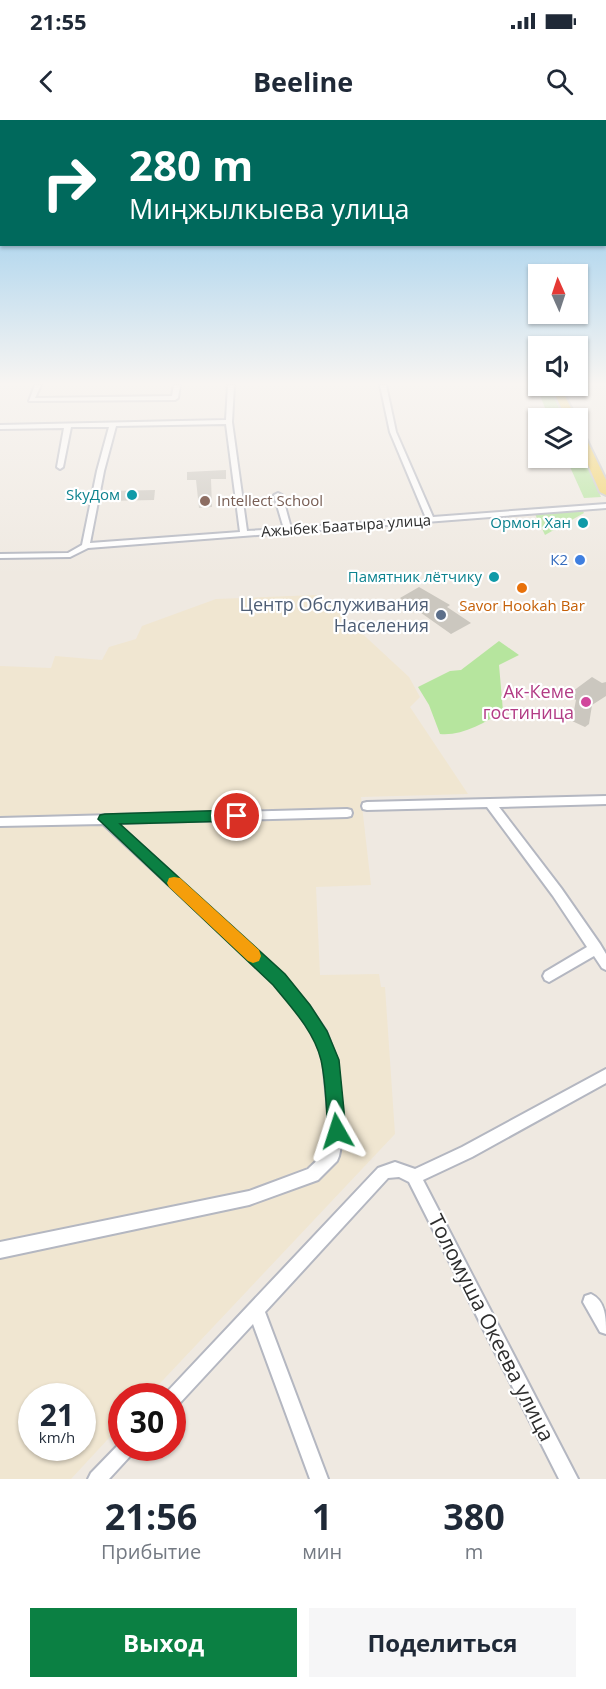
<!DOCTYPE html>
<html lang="ru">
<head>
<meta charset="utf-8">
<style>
	:root { --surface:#fff; --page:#f6f6f7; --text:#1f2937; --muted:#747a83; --accent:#0b8043 }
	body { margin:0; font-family:"Open Sans",sans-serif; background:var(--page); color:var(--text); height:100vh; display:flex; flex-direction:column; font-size:22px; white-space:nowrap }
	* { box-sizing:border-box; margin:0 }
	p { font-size:20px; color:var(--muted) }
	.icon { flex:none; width:33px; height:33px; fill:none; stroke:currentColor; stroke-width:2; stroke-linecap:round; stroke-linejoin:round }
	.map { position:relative; height:1359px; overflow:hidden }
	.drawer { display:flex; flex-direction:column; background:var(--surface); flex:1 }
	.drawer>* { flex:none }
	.banner { position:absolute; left:0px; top:0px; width:606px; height:126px; box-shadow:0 2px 4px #0004; background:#00695c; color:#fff; overflow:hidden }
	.needle { width:39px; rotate:357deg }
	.controls { position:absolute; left:528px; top:144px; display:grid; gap:12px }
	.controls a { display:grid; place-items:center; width:60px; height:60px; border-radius:0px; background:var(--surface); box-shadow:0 2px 4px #0004; font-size:30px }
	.speed { position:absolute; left:18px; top:1263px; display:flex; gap:12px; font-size:30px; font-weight:700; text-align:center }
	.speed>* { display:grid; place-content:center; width:78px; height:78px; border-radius:50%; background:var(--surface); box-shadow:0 2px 4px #0004; line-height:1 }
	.speed small { font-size:15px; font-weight:400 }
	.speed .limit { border:9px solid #d22; background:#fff; color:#111 }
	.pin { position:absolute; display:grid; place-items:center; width:51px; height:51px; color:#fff; margin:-26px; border:3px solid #fff; border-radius:50%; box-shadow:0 2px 6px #0007 }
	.me { position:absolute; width:66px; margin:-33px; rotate:354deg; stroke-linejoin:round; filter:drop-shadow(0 0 4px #0008) }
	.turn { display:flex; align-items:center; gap:21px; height:126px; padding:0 30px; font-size:27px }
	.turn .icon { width:78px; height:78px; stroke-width:2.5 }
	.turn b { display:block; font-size:42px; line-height:51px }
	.eta { display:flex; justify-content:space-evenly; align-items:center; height:102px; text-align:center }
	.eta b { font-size:36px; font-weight:700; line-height:42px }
	.action { display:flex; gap:12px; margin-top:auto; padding:12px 30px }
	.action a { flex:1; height:69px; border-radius:0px; background:var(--accent); color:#fff; font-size:24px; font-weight:700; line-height:69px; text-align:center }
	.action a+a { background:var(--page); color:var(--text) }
	.status { display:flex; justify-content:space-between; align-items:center; height:42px; padding:0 30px; background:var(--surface); direction:ltr }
	.status svg { height:16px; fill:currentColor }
	header { display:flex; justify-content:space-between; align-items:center; height:78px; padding:0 30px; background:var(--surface); font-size:27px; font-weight:700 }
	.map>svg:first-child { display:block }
	.education { fill:#f0e6d1; fill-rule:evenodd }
	.green { fill:#b6e59e }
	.building { fill:#cbc7bf }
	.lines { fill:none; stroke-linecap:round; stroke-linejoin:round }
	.minor-casing { stroke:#b4b7c1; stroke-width:4 }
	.primary-casing { stroke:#c9c9c9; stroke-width:4 }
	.minor { fill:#fff; fill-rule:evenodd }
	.primary { fill:#f2d163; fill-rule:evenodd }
	.route { fill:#0b8043; stroke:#07532c; stroke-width:1.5 }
	.slow { fill:#f59e0b }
	.culture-dot { fill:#0f9aa8; stroke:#fff; stroke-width:2 }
	.education-dot { fill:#8d6e63; stroke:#fff; stroke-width:2 }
	.shop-dot { fill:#3f7fe0; stroke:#fff; stroke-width:2 }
	.food-dot { fill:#e8710a; stroke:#fff; stroke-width:2 }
	.service-dot { fill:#5c6f8a; stroke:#fff; stroke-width:2 }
	.hotel-dot { fill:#d1479c; stroke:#fff; stroke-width:2 }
	.labels { text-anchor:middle; stroke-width:4.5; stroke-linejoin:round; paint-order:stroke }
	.far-culture-label { font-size:15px; fill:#0d838f; stroke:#fff; text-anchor:end }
	.far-education-label { font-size:15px; fill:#785e54; stroke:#fff; text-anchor:start }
	.far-street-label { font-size:15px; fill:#2e2e2e; stroke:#fff }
	.far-shop-label { font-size:15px; fill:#366cbe; stroke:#fff; text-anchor:end }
	.far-food-label { font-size:15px; fill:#c56008; stroke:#fff }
	.service-label { font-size:18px; fill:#4e5e75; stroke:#fff; text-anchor:end }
	.hotel-label { font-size:18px; fill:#b23c85; stroke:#fff; text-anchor:end }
	.near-street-label { font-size:21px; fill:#2e2e2e; stroke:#fff }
</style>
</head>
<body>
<div class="status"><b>21:55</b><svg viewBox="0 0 49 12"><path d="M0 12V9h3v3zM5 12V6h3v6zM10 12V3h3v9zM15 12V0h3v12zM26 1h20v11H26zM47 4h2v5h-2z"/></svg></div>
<header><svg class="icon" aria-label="back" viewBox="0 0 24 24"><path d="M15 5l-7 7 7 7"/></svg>Beeline<svg class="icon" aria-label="search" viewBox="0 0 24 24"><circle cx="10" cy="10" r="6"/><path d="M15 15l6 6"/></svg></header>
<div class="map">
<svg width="606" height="1359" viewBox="0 0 606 1359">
	<rect width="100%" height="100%" fill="#efe9e1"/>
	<!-- education -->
	<path class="education" d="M316 475 341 494 409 557 420 577 410 587 468 674 361 677 371 765 316 767 320 855 379 854 381 867H385L395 1014 148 1276H122L121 1305 71 1359H0V546L51 548 55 536 102 540 109 527 136 519 142 506 216 479ZM32 1276H82V1328H32Z"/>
	<!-- green -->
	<g class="green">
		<path d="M552 272 563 297 549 298 539 273Z"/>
		<path d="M578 323 601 377 584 378 566 338H578Z"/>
		<path d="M583 391 584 393 545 415 535 394Z"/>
		<path d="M499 521 519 535 499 545 503 591C485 603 462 616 440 614L429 585 418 567 450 551 461 550Z"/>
	</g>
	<!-- building -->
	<g class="building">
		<path d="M226 350V359H211L212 387 199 388 196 360H187V352Z"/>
		<path d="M155 370 154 380 107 381 110 371Z"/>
		<path d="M419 467 450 485 447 487 471 503 451 514 400 478Z"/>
		<path d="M592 557 602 563 606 562V576L592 585 589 604 585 607 572 601 576 580 569 574Z"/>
	</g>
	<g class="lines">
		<!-- minor casing -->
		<g class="minor-casing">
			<g id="minor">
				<path d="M35 265H41L35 278 172 276 174 265H180L178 278 175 280 29 281Z"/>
				<path d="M228 265H234L232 302 247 411 284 409 274 375 278 373 282 375 291 408 426 398 390 312 380 265H386L396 312 433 397 606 384V388L88 428 70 437 0 438V434L68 433 82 425 97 351 109 307H71L63 347 60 349 57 347 64 308 0 309V305L226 300ZM226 304 240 412 90 423 104 351 116 306Z"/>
				<path d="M606 676V684L499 687 561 768 600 824 606 834V850L602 848 594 836 549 862 545 860 543 856 545 852 587 827 553 776 487 687 367 690 363 689 362 686 363 683 367 682Z"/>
				<path d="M347 689 351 690 352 693 351 696 347 697 117 703 283 855 309 886 326 911 337 940 344 1011 339 1036 337 1041 318 1060 249 1085 0 1138V1122L249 1071 308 1049 326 1032 330 1011 323 940 316 920 299 894 275 863 103 704 0 706V698Z"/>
				<path d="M606 949V963L472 1037 423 1060 578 1359H559L409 1062 399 1057 388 1058 265 1192 328 1359H310L253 1204 178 1285 172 1287V1276H165L166 1273 378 1048 395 1042 415 1049 462 1027Z"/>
				<path d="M591 1174C606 1181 606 1199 606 1214L600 1212 583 1182 585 1176Z"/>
				<path d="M122 1321V1328H135L132 1334 109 1359H88L91 1353Z"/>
			</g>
		</g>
		<!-- primary casing -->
		<g class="primary-casing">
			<g id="primary">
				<path d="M551 266H560L576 298H566Z"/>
				<path d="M578 309 583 312 606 360V375L600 372 578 322Z"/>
			</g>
		</g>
		<!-- minor -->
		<use href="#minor" class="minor"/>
		<!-- primary -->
		<use href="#primary" class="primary"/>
	</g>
	<!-- sky -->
	<linearGradient id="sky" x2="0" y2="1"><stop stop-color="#7abfeb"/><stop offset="0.58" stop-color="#f8f5f2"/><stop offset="1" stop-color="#f8f5f2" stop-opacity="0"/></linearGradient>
	<rect width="606" height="455" fill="url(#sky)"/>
	<!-- route -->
	<path class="route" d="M237 690 244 696 237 701 120 704 285 854 310 885 327 911 339 940 346 1011 344 1017 337 1020 331 1017 328 1011C326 988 326 962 321 940 314 911 291 887 273 865L98 699 100 695 105 694Z"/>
	<!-- slow -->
	<path class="slow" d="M174 757 180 758 259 830 261 836 259 841 253 843 248 841 169 767 167 763 169 758Z"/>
	<!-- markers -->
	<g class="culture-dot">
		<circle cx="132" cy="375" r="6"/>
		<circle cx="583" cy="403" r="6"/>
		<circle cx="494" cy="457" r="6"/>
	</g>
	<circle class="education-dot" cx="205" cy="381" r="6"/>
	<circle class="shop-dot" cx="580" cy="440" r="6"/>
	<circle class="food-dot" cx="522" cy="468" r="6"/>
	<circle class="service-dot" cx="441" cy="495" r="6"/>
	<circle class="hotel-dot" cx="586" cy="582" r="6"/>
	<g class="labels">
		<!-- far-culture labels -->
		<g class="far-culture-label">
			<text x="120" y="380">SkyДом</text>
			<text x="571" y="408">Ормон Хан</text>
			<text x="482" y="462">Памятник лётчику</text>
		</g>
		<!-- far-education labels -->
		<g class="far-education-label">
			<text x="217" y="386">Intellect School</text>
		</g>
		<!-- far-street labels -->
		<g class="far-street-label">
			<text transform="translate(346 406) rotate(-4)" y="5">Ажыбек Баатыра улица</text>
		</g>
		<!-- far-shop labels -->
		<g class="far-shop-label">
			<text x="568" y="445">К2</text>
		</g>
		<!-- far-food labels -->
		<g class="far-food-label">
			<text x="522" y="491">Savor Hookah Bar</text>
		</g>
		<!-- service labels -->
		<g class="service-label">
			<text x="429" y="491">Центр Обслуживания<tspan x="429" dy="21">Населения</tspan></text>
		</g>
		<!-- hotel labels -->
		<g class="hotel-label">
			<text x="574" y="578">Ак-Кеме<tspan x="574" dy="21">гостиница</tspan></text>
		</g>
		<!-- near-street labels -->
		<g class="near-street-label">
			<text transform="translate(491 1208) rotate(63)" y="7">Толомуша Океева улица</text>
		</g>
	</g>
</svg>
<div class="controls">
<a><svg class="needle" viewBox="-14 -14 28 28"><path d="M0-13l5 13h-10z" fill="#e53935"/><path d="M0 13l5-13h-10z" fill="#747a83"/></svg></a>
<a><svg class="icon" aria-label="sound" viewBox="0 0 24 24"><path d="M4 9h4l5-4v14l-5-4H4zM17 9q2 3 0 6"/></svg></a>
<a><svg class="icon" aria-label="layers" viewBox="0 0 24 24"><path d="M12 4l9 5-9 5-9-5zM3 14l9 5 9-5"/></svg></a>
</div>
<div class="speed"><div>21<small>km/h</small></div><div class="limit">30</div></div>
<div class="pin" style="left:237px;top:696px;background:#d93025"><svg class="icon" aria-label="arrive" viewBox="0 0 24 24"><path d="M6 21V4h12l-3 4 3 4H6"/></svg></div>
<svg class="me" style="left:337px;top:1011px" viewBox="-20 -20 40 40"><path d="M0-17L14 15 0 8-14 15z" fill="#0b8043" stroke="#fff" stroke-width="4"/></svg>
<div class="banner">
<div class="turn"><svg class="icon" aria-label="right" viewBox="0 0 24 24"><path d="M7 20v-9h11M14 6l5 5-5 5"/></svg><div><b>280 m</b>Миңжылкыева улица</div></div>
</div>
</div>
<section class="drawer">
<div class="eta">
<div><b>21:56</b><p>Прибытие</p></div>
<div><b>1</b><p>мин</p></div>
<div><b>380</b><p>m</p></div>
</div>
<div class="action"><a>Выход</a><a>Поделиться</a></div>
</section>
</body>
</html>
